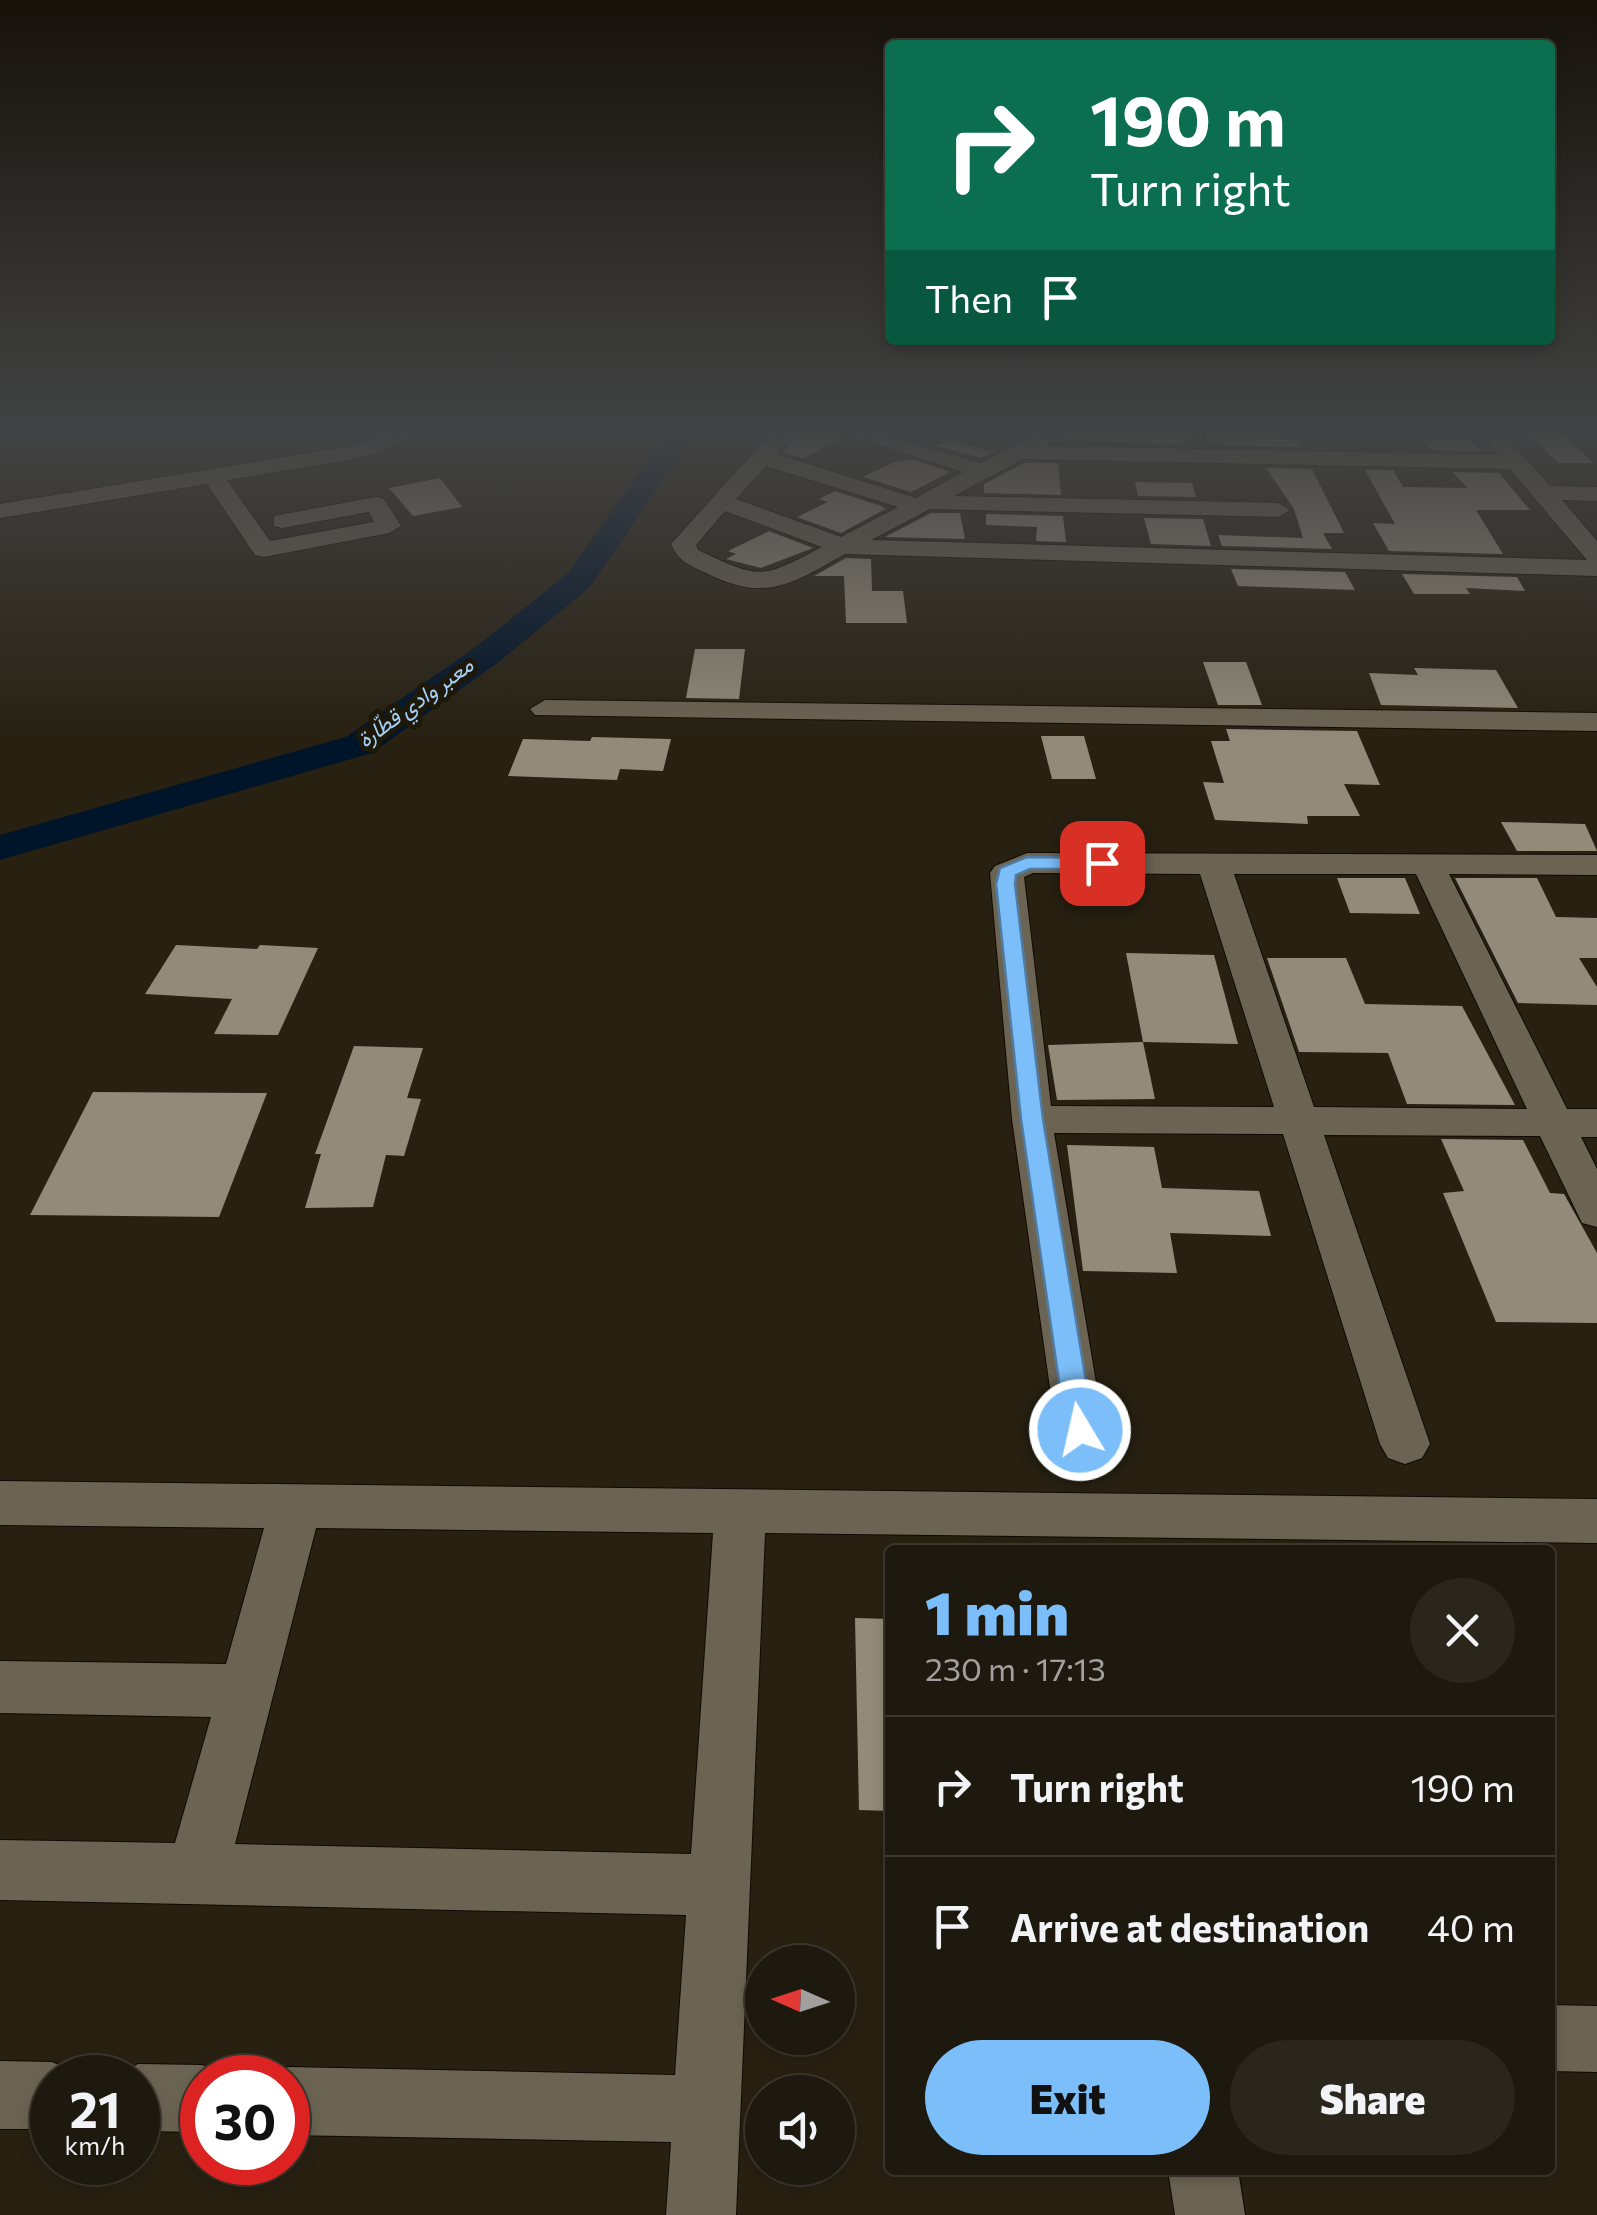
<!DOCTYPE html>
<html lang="en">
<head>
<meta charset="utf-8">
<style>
	:root { --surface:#1e190e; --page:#2b261c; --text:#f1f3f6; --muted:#a1a09e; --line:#3c382e; --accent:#7cbef9 }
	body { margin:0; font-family:Commissioner,Vazirmatn,sans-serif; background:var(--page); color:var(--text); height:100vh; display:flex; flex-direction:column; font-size:38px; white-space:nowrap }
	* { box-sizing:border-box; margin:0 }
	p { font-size:32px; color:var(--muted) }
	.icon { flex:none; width:55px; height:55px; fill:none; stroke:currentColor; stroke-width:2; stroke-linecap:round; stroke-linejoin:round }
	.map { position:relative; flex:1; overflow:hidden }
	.sheet { position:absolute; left:885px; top:1545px; width:670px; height:630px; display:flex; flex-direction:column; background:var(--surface); border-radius:10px; box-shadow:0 5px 15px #0003,0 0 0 2px var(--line) }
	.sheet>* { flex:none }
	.top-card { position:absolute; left:885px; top:40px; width:670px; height:305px; border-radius:10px; box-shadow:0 5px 15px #0003,0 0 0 2px var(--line); background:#0b6e4f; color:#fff; overflow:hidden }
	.needle { width:65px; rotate:273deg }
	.tools { position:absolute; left:745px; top:1945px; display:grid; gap:20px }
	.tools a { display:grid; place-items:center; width:110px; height:110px; border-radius:50%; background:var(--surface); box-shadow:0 5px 15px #0003,0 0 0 2px var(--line); font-size:50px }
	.speed { position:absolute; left:30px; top:2055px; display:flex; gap:20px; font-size:50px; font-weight:700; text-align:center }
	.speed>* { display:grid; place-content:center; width:130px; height:130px; border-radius:50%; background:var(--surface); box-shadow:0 5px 15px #0003,0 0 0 2px var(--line); line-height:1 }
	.speed small { font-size:25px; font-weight:400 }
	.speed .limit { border:15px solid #d22; background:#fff; color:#111 }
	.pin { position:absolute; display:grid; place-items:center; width:85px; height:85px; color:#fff; margin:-42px; border-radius:20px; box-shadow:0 5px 15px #0006 }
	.me { position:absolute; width:110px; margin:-55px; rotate:351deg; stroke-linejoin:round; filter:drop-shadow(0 0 8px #0008) }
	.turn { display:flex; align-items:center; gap:35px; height:210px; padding:0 40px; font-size:45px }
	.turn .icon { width:130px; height:130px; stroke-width:2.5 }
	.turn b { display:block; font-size:70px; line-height:85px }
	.then { display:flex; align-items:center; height:95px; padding:0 40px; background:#0003; gap:20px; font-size:38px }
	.round { display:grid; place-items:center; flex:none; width:105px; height:105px; border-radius:52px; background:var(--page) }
	.overview { display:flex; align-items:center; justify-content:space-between; height:170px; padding:0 40px }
	h1 { font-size:60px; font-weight:800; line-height:75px; color:var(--accent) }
	.action { display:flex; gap:20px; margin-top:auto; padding:20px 40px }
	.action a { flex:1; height:115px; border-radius:60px; background:var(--accent); color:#111; font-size:40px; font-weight:800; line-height:115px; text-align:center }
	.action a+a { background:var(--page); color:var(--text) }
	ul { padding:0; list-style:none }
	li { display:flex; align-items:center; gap:30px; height:140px; padding:0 40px; border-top:2px solid var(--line) }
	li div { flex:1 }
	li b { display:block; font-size:38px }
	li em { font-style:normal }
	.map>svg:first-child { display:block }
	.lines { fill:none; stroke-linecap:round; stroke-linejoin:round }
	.river { fill:#00142a; fill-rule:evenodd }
	.building { fill:#938b7a }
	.minor-casing { stroke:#110a01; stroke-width:2 }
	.minor { fill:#6c6453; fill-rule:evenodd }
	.route { fill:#7cbef9; stroke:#517ca2; stroke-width:2.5 }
	.labels { text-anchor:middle; stroke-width:10; stroke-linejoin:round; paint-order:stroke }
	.far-water-label { font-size:22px; font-style:italic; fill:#a3cff8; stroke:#1e1809 }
</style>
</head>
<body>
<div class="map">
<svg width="1597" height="2215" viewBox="0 0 1597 2215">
	<rect width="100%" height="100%" fill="#282112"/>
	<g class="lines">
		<!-- river -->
		<path class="river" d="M669 432H695L590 587 500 661 372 753 0 860V835L346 737 476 647 568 573Z"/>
	</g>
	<!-- building -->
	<g class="building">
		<path d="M835 432 843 437 803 458 783 452 799 432Z"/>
		<path d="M1071 432H1200L1180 445 1063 439Z"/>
		<path d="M1206 432H1276L1278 439 1298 440 1302 447 1231 446 1205 439Z"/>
		<path d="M1527 432H1561L1593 463H1558Z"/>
		<path d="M1469 439 1481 451 1431 450 1422 440Z"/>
		<path d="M948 440 981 449 994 452 982 458 936 446Z"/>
		<path d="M912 459 950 472 911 492 863 477 894 462Z"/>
		<path d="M1024 463H1058L1061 495 984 493V484Z"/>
		<path d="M1266 468 1312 469 1344 533H1323L1332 549 1222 546 1218 535 1303 538 1294 509Z"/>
		<path d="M1365 470H1393L1403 487 1468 488 1452 472 1499 473 1530 510H1476L1503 554 1389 551 1373 523 1395 524Z"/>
		<path d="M440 478 462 507 413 516 389 488Z"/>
		<path d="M1135 482 1192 483 1196 497 1138 496Z"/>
		<path d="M835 491 884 507 881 508H887L841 533 797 517 828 502 819 499Z"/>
		<path d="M931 513H960L965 539 885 537Z"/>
		<path d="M986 514 1063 516 1066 542 1036 541 1037 527 986 525Z"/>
		<path d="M1144 518 1203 519 1211 546 1151 544Z"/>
		<path d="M769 531 813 548 761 568 726 559 736 554 728 551Z"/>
		<path d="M846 558 871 559 872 591H903L907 623H846L844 576H814Z"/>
		<path d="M1231 569 1345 572 1355 590 1238 586Z"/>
		<path d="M1402 574 1517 577 1525 591 1466 588 1470 594H1414Z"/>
		<path d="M695 649H745L739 699 686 698Z"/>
		<path d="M1203 662H1246L1262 705H1218Z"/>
		<path d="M1414 668 1496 670 1518 708 1381 705 1369 673 1418 675Z"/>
		<path d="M1226 729 1357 731 1380 785 1344 784 1360 816H1307L1308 824 1215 820 1203 782 1224 783 1211 741H1230Z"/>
		<path d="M1041 736H1084L1096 779H1052Z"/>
		<path d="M592 737 671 739 663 771 620 769 617 780 508 776 523 739 590 741Z"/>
		<path d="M1501 822 1585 824 1597 851H1517Z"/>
		<path d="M1337 878H1405L1420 914 1350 913Z"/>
		<path d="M1455 878H1537L1556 917 1597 918V958H1579L1597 987V1005L1518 1003Z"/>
		<path d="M176 945 257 949 260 945 318 948 278 1035 214 1034 232 999 145 994Z"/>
		<path d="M1126 953 1214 955 1238 1044 1143 1042Z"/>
		<path d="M1267 958H1346L1365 1004 1462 1006 1515 1105 1407 1104 1388 1053 1299 1052Z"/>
		<path d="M1143 1042 1155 1099 1057 1100 1048 1045Z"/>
		<path d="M354 1046 423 1048 407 1098 421 1099 404 1156 386 1155 373 1207 305 1208 321 1154H315Z"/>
		<path d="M93 1092 267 1093 219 1217 30 1215Z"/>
		<path d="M1441 1139 1523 1140 1550 1193 1564 1194 1597 1253V1323L1496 1322 1443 1193 1464 1191Z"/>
		<path d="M1067 1145 1154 1147 1162 1188 1259 1191 1271 1236 1170 1233 1177 1273 1083 1271Z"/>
		<path d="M855 1618 890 1619V1811L859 1810Z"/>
	</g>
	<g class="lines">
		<!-- minor casing -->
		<g class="minor-casing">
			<g id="minor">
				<path d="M390 432H421L364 457 227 480 270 541 374 522 369 512 282 528 274 526V516L376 497 384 499 401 526 389 533 264 557 255 555 207 484 0 518V504L351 446Z"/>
				<path d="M772 432H795L776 454 916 498 963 472 839 432H873L981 463 1040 432H1067L1046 446 1499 455 1480 432H1502L1550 486 1597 487V501L1562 500 1597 541V576L845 554C791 584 766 603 706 573 689 565 678 561 671 544ZM1023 459 1510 469 1587 560 871 540 930 509 1278 517 1290 510 1278 503 954 496ZM766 466 898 507 841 537 736 499ZM725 511 822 547C761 579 761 580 698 550L696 545Z"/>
				<path d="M545 700 1597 713V731L535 715 530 709Z"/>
				<path d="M1027 853 1597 855V875L1449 874 1567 1109H1597V1137H1581L1597 1169V1227L1582 1223 1540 1136 1324 1135 1430 1444 1422 1458 1405 1464 1388 1458 1380 1444 1283 1134 1054 1133 1104 1430 1097 1444 1080 1450 1063 1444 1056 1430 1012 1119 990 873 995 866ZM1033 873 1200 874 1274 1107 1051 1106 1024 877ZM1234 874H1416L1527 1109 1314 1107Z"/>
				<path d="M0 1481 1597 1499V1543L765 1533 736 2215H666L671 2142 288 2135V2078H264L288 2067 675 2075 686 1915 0 1900V1840L175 1843 211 1717 0 1713V1661L226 1664 264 1528 0 1525ZM316 1528 713 1533 691 1854 235 1844Z"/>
				<path d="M1550 2005 1597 2006V2072L1550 2071Z"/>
				<path d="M0 2061 52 2062 76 2072 78 2078H52V2129H0Z"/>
				<path d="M138 2064 202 2065 226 2075 202 2078V2132L138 2131V2078H113Z"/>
				<path d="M1168 2170H1238L1245 2215H1175Z"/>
			</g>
		</g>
		<!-- minor -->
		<use href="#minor" class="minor"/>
	</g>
	<!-- sky -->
	<linearGradient id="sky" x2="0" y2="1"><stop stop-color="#16120a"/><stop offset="0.58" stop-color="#424344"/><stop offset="1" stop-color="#424344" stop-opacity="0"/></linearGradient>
	<rect width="1597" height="742" fill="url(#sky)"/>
	<!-- route -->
	<path class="route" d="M1027 857 1102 858 1111 863 1102 869H1030L1016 875 1015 884 1043 1119 1094 1430 1090 1438H1070L1066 1430 1021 1119 996 884 1000 868Z"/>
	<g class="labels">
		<!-- far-water labels -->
		<g class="far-water-label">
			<text transform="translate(415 702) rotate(-36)" y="8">معبر وادي قطّارة</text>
		</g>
	</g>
</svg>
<div class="tools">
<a><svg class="needle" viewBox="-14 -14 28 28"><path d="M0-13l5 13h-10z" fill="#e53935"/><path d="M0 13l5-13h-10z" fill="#a1a09e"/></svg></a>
<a><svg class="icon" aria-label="sound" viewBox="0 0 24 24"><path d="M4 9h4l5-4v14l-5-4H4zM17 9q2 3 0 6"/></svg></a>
</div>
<div class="speed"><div>21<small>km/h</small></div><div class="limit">30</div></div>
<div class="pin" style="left:1102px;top:863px;background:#d93025"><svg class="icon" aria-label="arrive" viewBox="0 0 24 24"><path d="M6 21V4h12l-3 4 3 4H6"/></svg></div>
<svg class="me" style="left:1080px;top:1430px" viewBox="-20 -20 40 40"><circle r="17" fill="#7cbef9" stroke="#fff" stroke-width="3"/><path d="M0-11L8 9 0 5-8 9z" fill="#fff"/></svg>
<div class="top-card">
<div class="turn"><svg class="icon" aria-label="right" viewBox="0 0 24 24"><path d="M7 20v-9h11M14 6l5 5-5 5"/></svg><div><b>190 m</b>Turn right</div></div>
<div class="then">Then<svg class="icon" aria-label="arrive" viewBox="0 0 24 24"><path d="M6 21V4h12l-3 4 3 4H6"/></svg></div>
</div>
<section class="sheet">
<div class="overview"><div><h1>1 min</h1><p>230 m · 17:13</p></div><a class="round"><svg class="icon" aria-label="close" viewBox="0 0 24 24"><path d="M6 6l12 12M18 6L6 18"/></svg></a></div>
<ul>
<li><svg class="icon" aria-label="right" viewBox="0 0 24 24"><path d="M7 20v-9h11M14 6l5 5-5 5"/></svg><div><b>Turn right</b></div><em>190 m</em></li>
<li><svg class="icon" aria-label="arrive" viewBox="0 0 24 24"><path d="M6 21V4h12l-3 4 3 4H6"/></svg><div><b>Arrive at destination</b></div><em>40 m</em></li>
</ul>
<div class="action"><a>Exit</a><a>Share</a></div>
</section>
</div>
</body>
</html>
